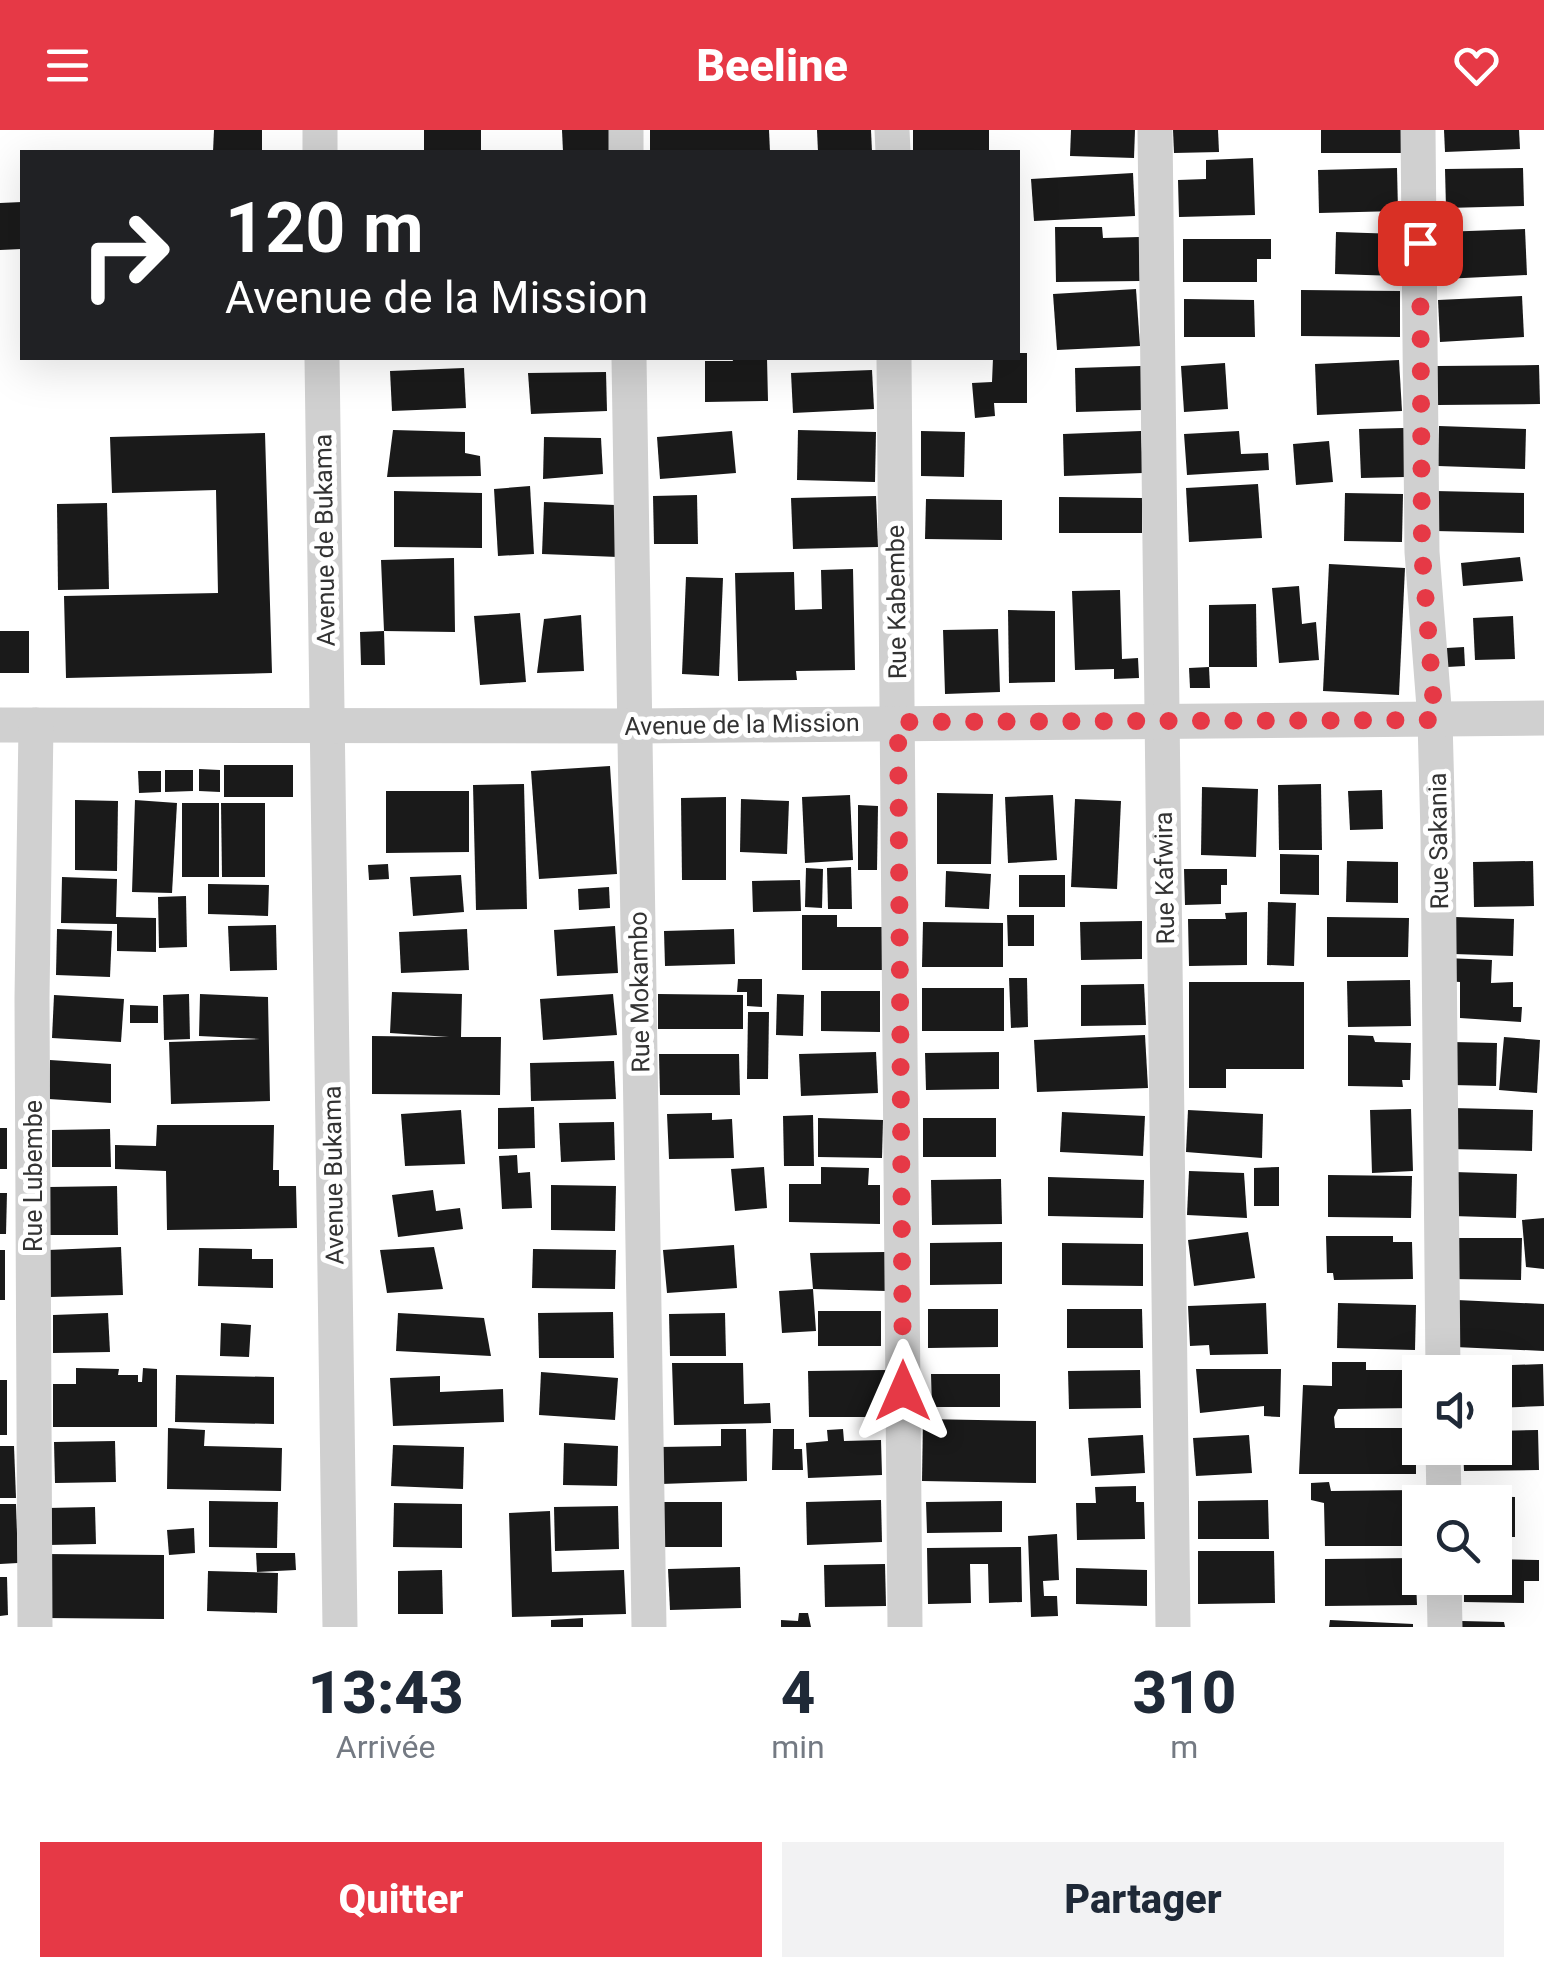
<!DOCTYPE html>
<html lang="fr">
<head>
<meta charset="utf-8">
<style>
	:root { --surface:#fff; --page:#f2f2f3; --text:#1f2937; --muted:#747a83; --accent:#e63946 }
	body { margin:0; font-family:Roboto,sans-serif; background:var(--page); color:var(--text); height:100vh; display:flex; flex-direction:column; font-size:38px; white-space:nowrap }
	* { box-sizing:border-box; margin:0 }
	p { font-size:32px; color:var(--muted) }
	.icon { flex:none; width:55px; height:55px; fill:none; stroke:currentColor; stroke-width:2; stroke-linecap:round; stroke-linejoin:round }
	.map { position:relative; height:1497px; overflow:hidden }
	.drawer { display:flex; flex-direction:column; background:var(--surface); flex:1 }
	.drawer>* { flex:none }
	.guide { position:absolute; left:20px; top:20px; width:1000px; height:210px; border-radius:0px; box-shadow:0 10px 40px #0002; background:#202124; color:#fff; overflow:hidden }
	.tools { position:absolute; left:1402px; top:1225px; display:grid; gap:20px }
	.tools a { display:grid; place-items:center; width:110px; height:110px; border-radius:0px; background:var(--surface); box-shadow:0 10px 40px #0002; font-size:50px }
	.pin { position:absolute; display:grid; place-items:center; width:85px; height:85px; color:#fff; margin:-42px; border-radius:20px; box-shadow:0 5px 15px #0006 }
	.me { position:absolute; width:110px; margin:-55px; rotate:0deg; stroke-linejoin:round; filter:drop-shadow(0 0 8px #0008) }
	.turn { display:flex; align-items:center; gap:35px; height:210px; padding:0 40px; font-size:45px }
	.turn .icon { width:130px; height:130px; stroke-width:2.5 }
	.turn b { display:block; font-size:70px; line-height:85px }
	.eta { display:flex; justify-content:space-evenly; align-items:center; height:170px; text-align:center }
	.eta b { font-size:60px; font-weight:800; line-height:70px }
	.primary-button { display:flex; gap:20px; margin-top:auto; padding:20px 40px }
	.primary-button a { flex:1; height:115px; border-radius:0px; background:var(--accent); color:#fff; font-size:40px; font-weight:800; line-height:115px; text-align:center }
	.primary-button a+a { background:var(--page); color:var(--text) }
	header { display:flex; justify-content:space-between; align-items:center; height:130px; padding:0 40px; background:var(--accent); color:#fff; font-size:45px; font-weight:800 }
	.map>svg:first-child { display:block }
	.building { fill:#1a1a1a }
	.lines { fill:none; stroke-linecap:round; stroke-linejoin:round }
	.minor { stroke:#d0d0d0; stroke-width:35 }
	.route { stroke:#e63946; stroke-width:18; stroke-dasharray:0 32.4 }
	.labels { text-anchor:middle; stroke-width:10; stroke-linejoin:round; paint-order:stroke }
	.street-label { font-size:25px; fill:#333; stroke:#fff }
</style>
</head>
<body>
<header><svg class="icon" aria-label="menu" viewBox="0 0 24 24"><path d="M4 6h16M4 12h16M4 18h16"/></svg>Beeline<svg class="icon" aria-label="heart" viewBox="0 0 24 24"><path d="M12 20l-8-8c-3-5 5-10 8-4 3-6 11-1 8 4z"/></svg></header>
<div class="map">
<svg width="1544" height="1497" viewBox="0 0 1544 1497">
	<rect width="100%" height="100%" fill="#fff"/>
	<!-- building -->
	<g class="building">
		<path d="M214 0H262V22H213Z"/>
		<rect x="424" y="0" width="57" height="22"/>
		<path d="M562 0H609V22H563Z"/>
		<path d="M650 0H769L770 22H650Z"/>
		<path d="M817 0H871L872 22H818Z"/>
		<rect x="913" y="0" width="76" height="22"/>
		<path d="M1071 0H1135L1134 28 1070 26Z"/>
		<path d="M1173 0H1218L1219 22 1174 23Z"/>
		<rect x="1321" y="0" width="80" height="23"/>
		<path d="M1444 0H1519L1520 19 1445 22Z"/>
		<path d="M1253 28 1255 85 1179 87 1178 50 1206 49V30Z"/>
		<path d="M1397 38 1398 81 1319 83 1318 40Z"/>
		<path d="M1523 38 1524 76 1446 78 1445 39Z"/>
		<path d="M1133 43 1135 86 1034 91 1031 49Z"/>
		<path d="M22 72V119L0 120V73Z"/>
		<path d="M1055 97H1102L1103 108 1139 107 1140 151 1056 152Z"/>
		<path d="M1525 99 1527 145 1443 149 1441 102Z"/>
		<path d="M1336 102 1399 104 1397 146 1335 144Z"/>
		<path d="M1183 109H1271V129H1257V152H1183Z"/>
		<path d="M1136 159 1140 216 1057 220 1053 164Z"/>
		<path d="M1301 160 1400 161V207L1301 206Z"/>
		<path d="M1522 166 1524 207 1440 212 1438 170Z"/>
		<path d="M1184 169 1254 170 1255 207H1184Z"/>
		<path d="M1018 223H1027V273H994L995 286 975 288 972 253 992 252 993 228H1018Z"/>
		<path d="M732 228H767L768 271 705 272V231H733Z"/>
		<path d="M1399 230 1402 281 1317 285 1315 234Z"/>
		<path d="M1225 233 1228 279 1184 282 1181 236Z"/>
		<path d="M1539 235 1540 274 1437 275 1436 236Z"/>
		<path d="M1141 236 1142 280 1076 282 1075 238Z"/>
		<path d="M464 238 466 278 392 281 390 241Z"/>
		<path d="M872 240 874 279 793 283 791 243Z"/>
		<path d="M606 242 607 281 531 284 528 243Z"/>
		<path d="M1439 296 1526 299 1525 339 1438 336Z"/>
		<path d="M1404 298 1405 347 1361 348 1359 299Z"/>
		<path d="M393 300 465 302V323L480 326 481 346 387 347Z"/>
		<path d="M798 300 876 302 875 352 797 350Z"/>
		<path d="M732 301 736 343 660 349 657 307Z"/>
		<path d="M921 301 965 302 964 347 921 346Z"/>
		<path d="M1141 301 1143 343 1064 346 1063 304Z"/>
		<path d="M1239 301 1241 324 1268 323 1269 340 1187 345 1184 304Z"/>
		<path d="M265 303 272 543 66 548 64 466 218 463 216 360 112 363 110 307Z"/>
		<path d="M544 307 601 308 603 344 543 349Z"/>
		<path d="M1329 311 1333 352 1296 355 1293 314Z"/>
		<path d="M1258 354 1262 408 1189 412 1186 358Z"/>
		<path d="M530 356 534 424 498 426 494 359Z"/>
		<path d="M394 361 482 363V418L394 417Z"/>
		<path d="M1435 361 1524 363V403L1435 401Z"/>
		<path d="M1345 363 1403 364 1402 412 1344 411Z"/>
		<path d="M697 365 698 414H654L653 366Z"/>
		<path d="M876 366 878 417 793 419 791 368Z"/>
		<path d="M1059 367 1142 368V403H1059Z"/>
		<path d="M926 369 1002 370V410L925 409Z"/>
		<path d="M544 372 615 375 618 427 542 424Z"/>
		<path d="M107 373 109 459 58 460 57 374Z"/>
		<path d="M1520 427 1523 451 1463 456 1461 433Z"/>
		<path d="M454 428 455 502 384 501 385 535H361L360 502 384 501 381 430Z"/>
		<path d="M1329 434 1405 438 1399 565 1323 561Z"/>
		<path d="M853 439 855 540 796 541 797 550 738 551 735 443 794 442 795 480 822 479 821 440Z"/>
		<path d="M686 447 723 448 719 546 682 544Z"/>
		<path d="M1299 456 1302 494 1316 492 1319 530 1279 533 1272 458Z"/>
		<path d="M1120 460 1122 529 1138 528 1139 548 1114 549V539L1075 540 1072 461Z"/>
		<path d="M1256 474 1257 537H1209V475Z"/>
		<path d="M1008 480 1055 481V552L1009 553Z"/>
		<path d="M520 483 526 552 480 555 474 486Z"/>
		<path d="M581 485 584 541 537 543 544 489Z"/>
		<path d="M1513 486 1515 529 1475 530 1473 488Z"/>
		<path d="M998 499 1000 562 945 564 943 500Z"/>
		<rect x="0" y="501" width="29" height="42"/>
		<path d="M1464 517 1465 536 1447 537V518Z"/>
		<path d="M1209 537 1210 558H1190L1189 538Z"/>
		<rect x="224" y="635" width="69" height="32"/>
		<path d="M610 636 617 744 539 749 531 641Z"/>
		<path d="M199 639 220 640V662L199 661Z"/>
		<path d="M165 640H193V661L165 662Z"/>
		<path d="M138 641H161V662L139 663Z"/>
		<path d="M524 654 527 779 476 780 473 655Z"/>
		<path d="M1321 654 1322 720H1279L1278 655Z"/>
		<path d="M1202 657 1258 659 1256 727 1201 725Z"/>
		<path d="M1382 660 1383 699 1350 700 1348 661Z"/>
		<path d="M386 661H469V722L386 723Z"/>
		<path d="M937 663 993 664 991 734H937Z"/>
		<path d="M850 665 853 730 805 733 802 667Z"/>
		<path d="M1053 665 1057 730 1008 733 1005 667Z"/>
		<path d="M726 667V750H682L681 668Z"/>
		<path d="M741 669 789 671 787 724 740 722Z"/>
		<path d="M1075 669 1121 671 1117 759 1071 757Z"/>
		<path d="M75 670 118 671 117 741 75 740Z"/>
		<path d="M135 670 177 673 172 763 132 762Z"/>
		<rect x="182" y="673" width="37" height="74"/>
		<path d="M221 673H265V747H222Z"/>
		<path d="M858 675 878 676 877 740H858Z"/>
		<path d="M1280 724 1319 725V765L1280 764Z"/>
		<path d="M1347 731 1398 732V773L1346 772Z"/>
		<path d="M1533 731 1534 776 1474 777 1473 732Z"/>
		<path d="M388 734 389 749 369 750 368 735Z"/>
		<path d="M851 737 852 779H828L827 738Z"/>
		<path d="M806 738 823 739 822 778 805 777Z"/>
		<path d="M1184 739H1227V755H1221V774L1185 775Z"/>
		<path d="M946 741 991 744 989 779 945 777Z"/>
		<path d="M461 745 464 782 413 786 410 747Z"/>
		<rect x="1019" y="745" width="46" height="32"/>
		<path d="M62 747 117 749 116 787 156 788V822L117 821V794L61 793Z"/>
		<path d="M800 750 801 781 753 782 752 751Z"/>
		<path d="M208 754 269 755 268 786 208 784Z"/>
		<path d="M609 757 610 778 579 780 578 759Z"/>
		<path d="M186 766 187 817 159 818 158 767Z"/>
		<path d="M1268 772 1296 773 1294 836 1267 835Z"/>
		<path d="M1247 782V835L1189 836 1188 789H1226L1225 783Z"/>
		<path d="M802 785H837V797H883V840H802Z"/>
		<path d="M1007 785H1034V816H1008Z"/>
		<path d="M1327 787 1409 788 1408 827H1327Z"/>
		<path d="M1455 787 1514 789 1513 826 1454 824Z"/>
		<path d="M1142 791V829L1081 830 1080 792Z"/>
		<path d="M923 792 1003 793V837H922Z"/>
		<path d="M276 795 277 840 230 841 228 796Z"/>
		<path d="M615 796 618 843 557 846 554 800Z"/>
		<path d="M57 799 112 801 110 847 56 845Z"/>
		<path d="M467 799 469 840 401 843 399 802Z"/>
		<path d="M734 799 735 834 665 836 664 801Z"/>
		<path d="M1446 828 1492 830 1491 853 1513 852V877H1522L1521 892 1460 888V852L1445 851Z"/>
		<path d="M1009 848H1027L1028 897 1011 898Z"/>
		<path d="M738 849H762V877L747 876V862H737Z"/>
		<path d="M1410 850 1411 896 1348 897 1347 851Z"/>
		<path d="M1189 852H1304V939H1226V958H1189Z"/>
		<path d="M1144 854 1146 895 1081 896V855Z"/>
		<rect x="922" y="858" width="82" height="43"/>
		<path d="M821 861H880V902L821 901Z"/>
		<path d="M392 862 462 864 461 907H501L500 965 372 964V906L449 907 390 903Z"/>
		<path d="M189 864 190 909 164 910 163 865Z"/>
		<path d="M200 864 268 867 270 971 171 974 169 912 260 909 199 906Z"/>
		<path d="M613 864 617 905 543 910 540 869Z"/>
		<path d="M658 864 743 865V899H658Z"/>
		<path d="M777 864 804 865 803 906 776 905Z"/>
		<path d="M54 865 124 869 121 912 52 908Z"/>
		<path d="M130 875 158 876V893H130Z"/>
		<path d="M748 882H769L768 949H747Z"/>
		<path d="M1145 905 1148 958 1037 962 1034 910Z"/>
		<path d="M1348 905 1373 906 1375 912 1411 913 1410 950H1402L1403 957 1348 956Z"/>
		<path d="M1504 907 1540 910 1537 963 1499 960Z"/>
		<path d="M1452 912 1497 913 1496 956 1452 955Z"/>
		<path d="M876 922 878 963 801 966 799 924Z"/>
		<path d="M999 922V959L926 960 925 923Z"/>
		<path d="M659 924H739L740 965H660Z"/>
		<path d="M50 930 111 934V973L49 969Z"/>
		<path d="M614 931 616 969 531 971 530 933Z"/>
		<path d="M534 977 535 1018 498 1019V978Z"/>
		<path d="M1452 978 1533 980 1532 1021 1450 1019Z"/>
		<path d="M1411 979 1413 1041 1372 1043 1370 980Z"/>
		<path d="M461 980 465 1034 405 1036 401 984Z"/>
		<path d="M1188 980 1263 984 1262 1028 1186 1022Z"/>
		<path d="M1062 982 1145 986 1143 1026 1060 1022Z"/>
		<path d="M712 983V990L732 989 734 1028 669 1029 667 984Z"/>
		<path d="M813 985 814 1036H784L783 986Z"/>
		<path d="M818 988 883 990 882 1028 818 1027Z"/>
		<rect x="923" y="988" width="73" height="39"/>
		<path d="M614 992 615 1030 561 1032 559 993Z"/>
		<path d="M157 995H274L273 1040H279V1056H296L297 1098 167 1100 166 1041 115 1039V1015L156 1016Z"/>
		<rect x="0" y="998" width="7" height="41"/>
		<path d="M110 999 111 1037H52V1000Z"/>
		<path d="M517 1025 518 1043 530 1042 532 1078 502 1079 499 1026Z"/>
		<path d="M764 1037 767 1078 735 1081 731 1039Z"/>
		<path d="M821 1037 869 1038 868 1055H880V1094L789 1092V1054H821Z"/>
		<path d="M1279 1037V1076H1254V1038Z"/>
		<path d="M1189 1041 1244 1043 1247 1088 1187 1085Z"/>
		<path d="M1454 1042 1517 1044 1516 1088 1453 1086Z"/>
		<path d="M1328 1045 1412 1046 1411 1088 1328 1087Z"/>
		<path d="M1048 1047 1144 1050 1143 1088 1048 1086Z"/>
		<path d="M1001 1049 1002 1094 932 1095 931 1050Z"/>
		<path d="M551 1055 616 1056 615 1101 551 1100Z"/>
		<path d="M117 1056 118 1105H50L49 1057Z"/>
		<path d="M433 1060 436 1081 460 1078 463 1099 398 1107 392 1065Z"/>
		<path d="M0 1063H7L6 1104H0Z"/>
		<path d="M1544 1088V1139L1526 1137 1522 1090Z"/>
		<path d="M1248 1102 1255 1148 1194 1156 1188 1110Z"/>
		<path d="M1326 1106H1393V1112H1412L1413 1149 1334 1150 1333 1143H1327Z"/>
		<path d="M1452 1108H1522L1521 1150 1451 1149Z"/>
		<path d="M1002 1112V1154L930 1155V1113Z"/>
		<path d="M1062 1113 1143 1114V1156L1062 1155Z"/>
		<path d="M734 1115 737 1158 667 1163 663 1120Z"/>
		<path d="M121 1117 123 1165 50 1167 48 1120Z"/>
		<path d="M434 1117 443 1159 387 1163 380 1120Z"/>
		<path d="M199 1118 252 1119V1129H273V1158L198 1156Z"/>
		<path d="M533 1119 616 1120 615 1159 532 1158Z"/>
		<rect x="0" y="1120" width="5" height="50"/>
		<path d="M885 1122 886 1161 813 1159 816 1201 782 1203 779 1161 813 1159 810 1123Z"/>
		<path d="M1457 1170 1544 1174V1221L1455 1217Z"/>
		<path d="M1266 1173 1268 1224 1210 1225 1209 1215 1190 1216 1188 1176Z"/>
		<path d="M1338 1173 1416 1175 1415 1220 1337 1218Z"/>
		<path d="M928 1179H998V1217L928 1218Z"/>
		<path d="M1067 1179H1142L1143 1218H1067Z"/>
		<rect x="818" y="1181" width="63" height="35"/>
		<path d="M613 1182 614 1228H539L538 1183Z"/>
		<path d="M108 1183 110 1222 53 1223V1185Z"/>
		<path d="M398 1183 484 1188 491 1226 396 1221Z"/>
		<path d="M725 1183 726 1226H670L669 1184Z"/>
		<path d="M221 1193 251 1195 249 1227 220 1226Z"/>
		<path d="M1332 1232H1366V1240H1415L1416 1278 1338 1279 1334 1287 1335 1298H1416V1344H1299L1303 1255 1332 1256Z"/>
		<path d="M672 1233H743L744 1274 770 1273 771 1293 674 1295Z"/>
		<path d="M1543 1234 1544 1276 1495 1278V1242H1455V1237Z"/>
		<path d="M76 1238 119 1239 118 1245H138V1252H142L143 1238 157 1239V1297H53V1254H76Z"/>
		<path d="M1196 1239H1281L1280 1287 1264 1286V1276L1200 1283Z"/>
		<path d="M886 1240 885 1287H809L808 1241Z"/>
		<path d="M1140 1240 1141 1278 1069 1279 1068 1241Z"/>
		<path d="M541 1242 618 1248 615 1290 539 1285Z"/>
		<path d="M931 1244H1000V1277H932Z"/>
		<path d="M176 1245 274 1247V1294L175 1292Z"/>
		<path d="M440 1246V1262L503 1259 504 1292 393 1296 390 1248Z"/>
		<rect x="0" y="1250" width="7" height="55"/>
		<path d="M923 1289 1036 1291V1353L922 1351Z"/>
		<path d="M168 1298 205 1300 204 1316 282 1318 281 1361 167 1359Z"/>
		<path d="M721 1299H746L747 1351 661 1354 660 1317 721 1316Z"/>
		<path d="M773 1299H794V1319H802L803 1340H772Z"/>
		<path d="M843 1299 844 1311 881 1310 882 1345 808 1348 806 1313 828 1311 827 1300Z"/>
		<path d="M1538 1300 1539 1340 1464 1341 1463 1318H1495V1301Z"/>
		<path d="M1143 1305 1145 1343 1091 1346 1088 1308Z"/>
		<path d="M1249 1305 1252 1343 1196 1346 1193 1308Z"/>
		<path d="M115 1311 116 1352 55 1353 54 1312Z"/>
		<path d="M564 1313 618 1316 617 1356 563 1355Z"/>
		<path d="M393 1315 464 1317 463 1359 391 1356Z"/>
		<path d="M0 1316H14L16 1368H0Z"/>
		<path d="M1329 1352 1331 1361 1417 1360 1418 1416H1325L1324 1373 1311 1370V1353Z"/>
		<path d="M1136 1356V1372H1144L1145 1409 1077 1410 1076 1373H1096L1095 1357Z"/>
		<path d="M1462 1366 1515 1367V1407H1495V1372H1462Z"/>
		<path d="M881 1370 882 1412 807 1415 806 1372Z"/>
		<path d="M1268 1370 1269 1409H1198V1371Z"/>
		<path d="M209 1371 278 1372 277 1418 209 1417Z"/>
		<path d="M1002 1371V1402L927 1403 926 1372Z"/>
		<path d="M660 1372H722V1417H661Z"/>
		<path d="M394 1373 462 1374V1418L393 1417Z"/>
		<path d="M0 1374H16L18 1433 0 1434Z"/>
		<path d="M618 1376 619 1419 555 1421 554 1377Z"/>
		<path d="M95 1377 96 1414 48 1415 47 1378Z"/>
		<path d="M550 1381 552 1442 624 1440 626 1484 512 1487 509 1383Z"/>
		<path d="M194 1398 195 1423 169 1425 167 1400Z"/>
		<path d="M1057 1404 1059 1450 1043 1451 1044 1466H1057L1058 1486 1031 1487 1028 1406Z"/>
		<path d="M1021 1417 1022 1472 989 1473 988 1434H970L971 1473 928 1474 927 1418Z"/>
		<path d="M1198 1421H1274L1275 1473 1198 1474Z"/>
		<path d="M256 1423H295L296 1440 257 1442Z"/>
		<path d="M45 1424 164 1425V1489L44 1488Z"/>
		<path d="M1415 1428 1417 1475 1325 1476V1429Z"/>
		<path d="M1495 1429 1539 1430V1451H1524V1473L1464 1472V1448H1495Z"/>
		<path d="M885 1434 886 1476 825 1477 824 1435Z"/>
		<path d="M740 1437 741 1478 670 1480 668 1439Z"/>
		<path d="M1076 1438 1147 1440V1476L1076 1474Z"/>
		<path d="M442 1440 443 1484H398V1441Z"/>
		<path d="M208 1441 278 1443 277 1483 207 1481Z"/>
		<path d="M0 1447H7L8 1485 0 1486Z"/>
		<path d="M799 1483H808L811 1497H781V1490L798 1491Z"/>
		<path d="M583 1488V1497H551V1490Z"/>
		<path d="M1330 1490 1413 1494V1497H1329Z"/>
		<path d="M1462 1491 1504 1492 1505 1497H1462Z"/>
	</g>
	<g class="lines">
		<!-- minor -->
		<g class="minor">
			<path d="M320 0V22"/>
			<path d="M626 0V22"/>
			<path d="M892 0 893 22"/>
			<path d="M1155 0 1173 1497"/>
			<path d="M1418 0 1422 422 1435 590 1438 705 1443 1242"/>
			<path d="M322 228 340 1497"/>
			<path d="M629 228 649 1497"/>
			<path d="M894 228 905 1497"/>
			<path d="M0 595 635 596 1544 588"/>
			<path d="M1443 1318 1444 1372"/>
			<path d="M1444 1448 1445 1497"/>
			<path d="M35 1497 32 868 36 595"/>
		</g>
	</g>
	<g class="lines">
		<!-- route -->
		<path class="route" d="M903 1261 898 592 1435 590 1422 422 1420 113"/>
	</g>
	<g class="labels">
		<!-- street labels -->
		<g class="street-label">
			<text transform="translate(324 410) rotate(-91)" y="9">Avenue de Bukama</text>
			<text transform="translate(896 472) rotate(-91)" y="9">Rue Kabembe</text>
			<text transform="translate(742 594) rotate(-1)" y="9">Avenue de la Mission</text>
			<text transform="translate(1438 711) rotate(-91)" y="9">Rue Sakania</text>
			<text transform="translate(1164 748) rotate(-91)" y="9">Rue Kafwira</text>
			<text transform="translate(639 862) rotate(-91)" y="9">Rue Mokambo</text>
			<text transform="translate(333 1045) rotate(-91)" y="9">Avenue Bukama</text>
			<text transform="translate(33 1046) rotate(-90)" y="9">Rue Lubembe</text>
		</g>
	</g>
</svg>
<div class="tools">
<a><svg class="icon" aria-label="sound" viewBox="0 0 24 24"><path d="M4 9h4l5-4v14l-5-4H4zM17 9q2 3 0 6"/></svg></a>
<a><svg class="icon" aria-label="search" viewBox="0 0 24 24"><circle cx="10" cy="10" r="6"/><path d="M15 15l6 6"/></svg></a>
</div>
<div class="pin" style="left:1420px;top:113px;background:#d93025"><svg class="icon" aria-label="arrive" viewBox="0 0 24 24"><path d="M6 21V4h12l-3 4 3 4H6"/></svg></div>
<svg class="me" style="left:903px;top:1261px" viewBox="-20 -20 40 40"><path d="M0-17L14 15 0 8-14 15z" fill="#e63946" stroke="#fff" stroke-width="4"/></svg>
<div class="guide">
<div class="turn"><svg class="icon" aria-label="right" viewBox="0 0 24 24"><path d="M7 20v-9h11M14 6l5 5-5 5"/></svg><div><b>120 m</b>Avenue de la Mission</div></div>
</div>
</div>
<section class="drawer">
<div class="eta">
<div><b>13:43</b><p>Arrivée</p></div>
<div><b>4</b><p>min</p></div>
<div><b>310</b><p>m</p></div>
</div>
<div class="primary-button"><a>Quitter</a><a>Partager</a></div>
</section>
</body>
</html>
